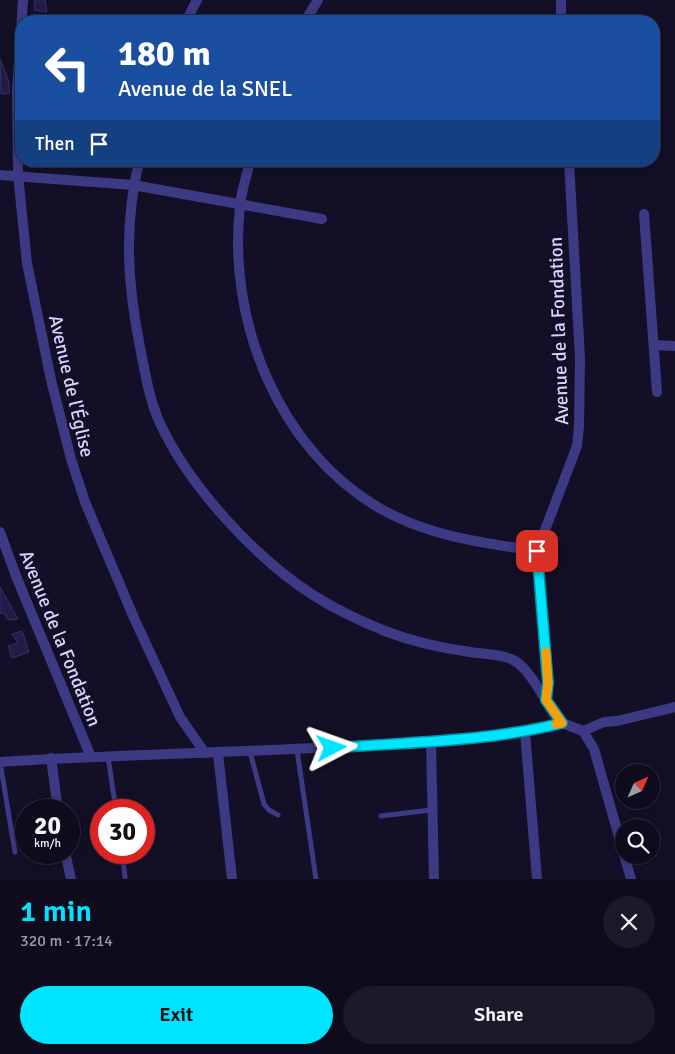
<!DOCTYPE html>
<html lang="en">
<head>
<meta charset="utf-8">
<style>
	:root { --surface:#0e0b1c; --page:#1c1929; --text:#f1f3f6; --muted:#9b9ba3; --line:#2e2b3b; --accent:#00e5ff }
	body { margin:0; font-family:Signika,sans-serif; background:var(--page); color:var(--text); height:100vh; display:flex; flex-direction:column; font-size:19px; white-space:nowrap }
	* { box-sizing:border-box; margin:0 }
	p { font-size:16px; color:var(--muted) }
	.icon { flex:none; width:28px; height:28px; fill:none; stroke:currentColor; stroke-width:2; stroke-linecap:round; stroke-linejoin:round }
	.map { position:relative; height:879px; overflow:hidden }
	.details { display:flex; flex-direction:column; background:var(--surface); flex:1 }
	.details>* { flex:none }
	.hud { position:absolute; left:15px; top:15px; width:645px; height:152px; border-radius:20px; box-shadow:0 2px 12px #0003,0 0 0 1px var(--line); background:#1a4fa0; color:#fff; overflow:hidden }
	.needle { width:32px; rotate:45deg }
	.buttons { position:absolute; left:615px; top:764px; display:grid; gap:10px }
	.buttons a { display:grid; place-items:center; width:45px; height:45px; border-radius:50%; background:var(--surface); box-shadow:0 2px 12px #0003,0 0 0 1px var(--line); font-size:25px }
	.speed { position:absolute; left:15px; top:799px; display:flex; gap:10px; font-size:25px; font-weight:700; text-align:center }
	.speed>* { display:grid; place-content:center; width:65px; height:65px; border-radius:50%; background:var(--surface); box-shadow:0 2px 12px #0003,0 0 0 1px var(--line); line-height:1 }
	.speed small { font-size:12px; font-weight:400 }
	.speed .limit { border:8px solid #d22; background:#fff; color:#111 }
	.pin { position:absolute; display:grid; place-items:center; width:42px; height:42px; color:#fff; margin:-21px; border-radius:10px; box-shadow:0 2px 8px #0006 }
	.me { position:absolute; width:55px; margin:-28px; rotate:86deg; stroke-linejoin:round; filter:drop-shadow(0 0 4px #0008) }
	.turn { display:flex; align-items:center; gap:18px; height:105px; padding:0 20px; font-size:22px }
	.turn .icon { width:65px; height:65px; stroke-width:2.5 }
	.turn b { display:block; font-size:35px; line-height:42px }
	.then { display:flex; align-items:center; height:48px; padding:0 20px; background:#0003; gap:10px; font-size:19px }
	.round { display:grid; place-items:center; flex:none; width:52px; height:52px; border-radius:26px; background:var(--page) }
	.summary { display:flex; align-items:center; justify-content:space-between; height:85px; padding:0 20px }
	h1 { font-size:30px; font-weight:600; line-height:38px; color:var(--accent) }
	.button { display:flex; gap:10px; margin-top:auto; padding:10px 20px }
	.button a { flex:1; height:58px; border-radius:30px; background:var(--accent); color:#111; font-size:20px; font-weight:600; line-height:58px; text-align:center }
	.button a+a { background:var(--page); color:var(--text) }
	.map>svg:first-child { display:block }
	.building { fill:#241b47; stroke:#3b2d73 }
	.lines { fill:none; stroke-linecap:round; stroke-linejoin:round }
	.service { stroke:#3d3a85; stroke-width:5 }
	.minor { stroke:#3d3a85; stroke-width:10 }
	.route-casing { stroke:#0095a6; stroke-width:12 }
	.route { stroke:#00e5ff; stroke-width:9 }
	.slow { stroke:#f59e0b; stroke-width:9 }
	.labels { text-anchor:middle; stroke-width:5; stroke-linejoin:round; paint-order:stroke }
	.street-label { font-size:19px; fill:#d9d4ff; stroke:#130f26 }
</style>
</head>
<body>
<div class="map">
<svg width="675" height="879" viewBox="0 0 675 879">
	<rect width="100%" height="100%" fill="#130f26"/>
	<!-- building -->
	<g class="building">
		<path d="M35 0H45L47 12 34 10Z"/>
		<path d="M0 59 9 82V94H1Z"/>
		<path d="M0 587 18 619 8 620 3 612 0 614Z"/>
		<path d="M22 631 29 652 12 658 8 646 18 643 12 634Z"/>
	</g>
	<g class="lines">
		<!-- service -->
		<g class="service">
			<path d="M411 18H561"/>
			<path d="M297 750 316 879"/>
			<path d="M250 752 264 804 269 810 278 815"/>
			<path d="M108 757 116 810"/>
			<path d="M0 762 15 852"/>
			<path d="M381 816 431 810"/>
			<path d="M122 852 125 877"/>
		</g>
		<!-- minor -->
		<g class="minor">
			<path d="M23 0 17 90 18 175 27 263 51 380 71 459 85 502 134 618 180 717 205 753"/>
			<path d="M561 0V21"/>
			<path d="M186 21 197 0"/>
			<path d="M305 21 318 0"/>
			<path d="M139 161C124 226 127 282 140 347 145 372 149 398 159 421 188 485 254 557 313 595 335 609 360 621 385 631 411 641 441 648 470 652 482 654 500 654 511 659 526 665 537 687 546 700"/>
			<path d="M250 161C247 176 241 191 240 206 227 320 278 450 381 509 428 536 483 543 537 551L548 683 546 700 562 723 583 731 594 749 631 879"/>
			<path d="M0 175 133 185 322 219"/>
			<path d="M644 214 657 392"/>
			<path d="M655 345 675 346"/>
			<path d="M0 532 16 576 91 757"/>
			<path d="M537 551 577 446 579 426 580 358 569 161"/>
			<path d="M583 731 604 722 617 721 675 707"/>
			<path d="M525 732 537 879"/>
			<path d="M431 742 434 879"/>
			<path d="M218 753 232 879"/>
			<path d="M51 758 58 810"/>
			<path d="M0 762C117 754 234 753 351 746 422 742 493 740 562 723"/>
			<path d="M65 852 71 879"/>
		</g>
	</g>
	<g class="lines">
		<!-- route casing -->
		<g class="route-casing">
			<path id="route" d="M332 748C409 742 487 742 562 723L546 700 548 683 537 551"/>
		</g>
		<!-- route -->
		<use href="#route" class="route"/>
		<!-- slow -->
		<path class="slow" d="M546 652 548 683 546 700 562 723 556 724"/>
	</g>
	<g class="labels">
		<!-- street labels -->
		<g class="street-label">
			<text transform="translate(558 331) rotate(-92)" y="7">Avenue de la Fondation</text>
			<text transform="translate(72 386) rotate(77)" y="7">Avenue de l'Église</text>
			<text transform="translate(61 638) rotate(68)" y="7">Avenue de la Fondation</text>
		</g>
	</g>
</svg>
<div class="buttons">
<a><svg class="needle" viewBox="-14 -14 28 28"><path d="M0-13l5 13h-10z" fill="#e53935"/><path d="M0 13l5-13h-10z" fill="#9b9ba3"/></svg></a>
<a><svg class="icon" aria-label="search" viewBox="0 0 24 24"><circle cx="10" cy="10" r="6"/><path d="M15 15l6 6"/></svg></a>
</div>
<div class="speed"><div>20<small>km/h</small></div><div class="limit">30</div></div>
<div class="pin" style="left:537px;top:551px;background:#d93025"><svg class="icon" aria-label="arrive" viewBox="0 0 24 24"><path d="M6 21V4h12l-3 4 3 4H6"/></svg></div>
<svg class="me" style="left:332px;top:748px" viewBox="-20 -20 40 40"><path d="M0-17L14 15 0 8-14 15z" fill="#00e5ff" stroke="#fff" stroke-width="4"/></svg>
<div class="hud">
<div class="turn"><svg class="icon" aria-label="left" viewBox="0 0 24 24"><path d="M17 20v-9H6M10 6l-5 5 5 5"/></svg><div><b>180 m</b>Avenue de la SNEL</div></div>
<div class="then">Then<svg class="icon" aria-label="arrive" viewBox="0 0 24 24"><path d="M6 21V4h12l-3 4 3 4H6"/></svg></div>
</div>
</div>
<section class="details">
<div class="summary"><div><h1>1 min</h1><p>320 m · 17:14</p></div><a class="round"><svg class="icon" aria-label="close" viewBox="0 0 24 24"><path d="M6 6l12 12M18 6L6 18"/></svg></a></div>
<div class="button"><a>Exit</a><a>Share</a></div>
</section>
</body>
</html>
